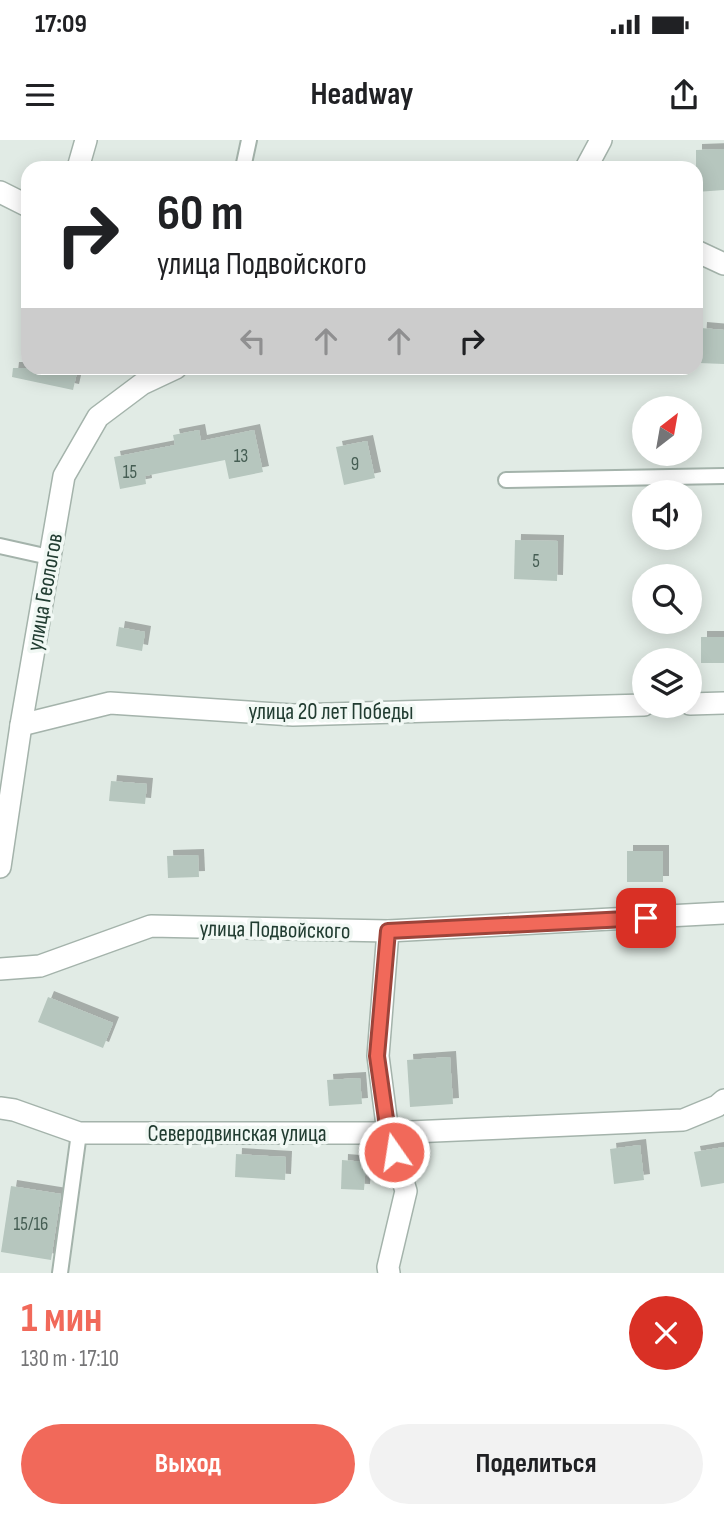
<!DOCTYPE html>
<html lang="ru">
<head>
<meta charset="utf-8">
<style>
	:root { --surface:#fff; --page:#f2f2f2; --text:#202124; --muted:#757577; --accent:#f1695a }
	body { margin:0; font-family:"Sofia Sans Condensed",sans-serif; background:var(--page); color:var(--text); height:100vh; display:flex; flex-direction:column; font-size:26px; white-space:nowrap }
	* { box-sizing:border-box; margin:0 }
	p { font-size:23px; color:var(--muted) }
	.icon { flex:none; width:38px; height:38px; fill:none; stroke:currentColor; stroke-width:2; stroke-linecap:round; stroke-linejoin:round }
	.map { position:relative; height:1133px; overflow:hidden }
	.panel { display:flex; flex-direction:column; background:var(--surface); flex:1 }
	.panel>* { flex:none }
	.banner { position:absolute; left:21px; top:21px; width:682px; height:214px; border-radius:21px; box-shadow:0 4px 18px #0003; background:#fff; color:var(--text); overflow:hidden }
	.needle { width:46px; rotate:31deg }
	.buttons { position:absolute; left:632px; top:256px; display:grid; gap:14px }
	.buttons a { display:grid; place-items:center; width:70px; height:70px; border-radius:50%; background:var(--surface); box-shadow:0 4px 18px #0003; font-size:35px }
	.pin { position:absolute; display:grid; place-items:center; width:60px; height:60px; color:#fff; margin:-30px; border-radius:14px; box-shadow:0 4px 10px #0006 }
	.me { position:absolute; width:77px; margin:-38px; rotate:347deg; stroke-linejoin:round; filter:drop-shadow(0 0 5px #0008) }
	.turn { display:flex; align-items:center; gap:24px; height:147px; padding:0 21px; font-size:32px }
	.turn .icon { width:91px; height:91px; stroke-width:2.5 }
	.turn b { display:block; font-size:49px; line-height:60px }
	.lanes { display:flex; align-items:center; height:66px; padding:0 21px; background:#0003; justify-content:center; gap:35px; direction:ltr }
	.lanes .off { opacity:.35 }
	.round { display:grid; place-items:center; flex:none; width:74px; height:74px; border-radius:37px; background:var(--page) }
	.headline { display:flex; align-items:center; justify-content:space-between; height:119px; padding:0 21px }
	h1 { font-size:42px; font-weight:700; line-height:52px; color:var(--accent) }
	.primary-button { display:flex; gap:14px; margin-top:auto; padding:14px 21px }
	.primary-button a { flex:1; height:80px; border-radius:42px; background:var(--accent); color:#fff; font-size:28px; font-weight:700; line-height:80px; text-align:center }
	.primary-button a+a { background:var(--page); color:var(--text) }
	.status { display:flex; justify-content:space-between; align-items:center; height:49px; padding:0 35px; background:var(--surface); direction:ltr }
	.status svg { height:19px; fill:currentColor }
	header { display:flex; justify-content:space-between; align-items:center; height:91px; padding:0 21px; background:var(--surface); font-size:32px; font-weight:700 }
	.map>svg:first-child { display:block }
	.building { fill:#b6c6be; filter:url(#shadow) }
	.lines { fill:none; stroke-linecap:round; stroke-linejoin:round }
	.service-casing { stroke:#a4b3ab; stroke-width:18 }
	.minor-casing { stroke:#a4b3ab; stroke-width:24 }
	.tertiary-casing { stroke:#a4b3ab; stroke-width:24 }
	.service { stroke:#fff; stroke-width:14 }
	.minor { stroke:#fff; stroke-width:21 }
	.tertiary { stroke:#fff; stroke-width:21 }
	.route-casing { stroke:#9d443a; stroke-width:18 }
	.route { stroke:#f1695a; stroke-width:12 }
	.labels { text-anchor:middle; stroke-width:7; stroke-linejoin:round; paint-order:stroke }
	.number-label { font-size:19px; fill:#465e54 }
	.street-label { font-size:23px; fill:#213c31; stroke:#f1f8f4 }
</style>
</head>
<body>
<div class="status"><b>17:09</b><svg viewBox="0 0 49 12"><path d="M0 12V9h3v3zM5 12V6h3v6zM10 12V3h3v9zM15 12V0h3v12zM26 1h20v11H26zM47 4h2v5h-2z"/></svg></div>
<header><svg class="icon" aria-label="menu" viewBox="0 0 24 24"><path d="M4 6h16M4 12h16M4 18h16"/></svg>Headway<svg class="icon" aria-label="share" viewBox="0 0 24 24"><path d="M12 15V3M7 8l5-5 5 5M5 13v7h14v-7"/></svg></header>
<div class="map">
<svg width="724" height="1133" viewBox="0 0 724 1133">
	<defs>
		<filter id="shadow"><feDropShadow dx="6" dy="-6" stdDeviation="0" flood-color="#0004"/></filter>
	</defs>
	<rect width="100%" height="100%" fill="#e1ebe5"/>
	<!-- building -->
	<g class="building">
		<path d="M724 9V50L696 52V10Z"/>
		<path d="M701 188 724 190V224L699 223Z"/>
		<path d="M13 228H78L73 250 12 237Z"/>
		<path d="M199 290 201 301 254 290 263 332 229 339 225 320 145 336 146 344 120 349 114 317 175 305 173 295Z"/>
		<path d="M367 301 375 338 344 345 336 307Z"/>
		<path d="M515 400 558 401 557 441 514 439Z"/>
		<path d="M119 487 145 492 142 511 116 506Z"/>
		<rect x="701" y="497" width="23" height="26"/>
		<path d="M111 641 147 644 145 664 109 661Z"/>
		<rect x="627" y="711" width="36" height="31"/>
		<path d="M198 715 199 737 168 738 167 716Z"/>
		<path d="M48 857 113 883 103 908 38 882Z"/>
		<path d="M450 917 453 964 410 967 407 920Z"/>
		<path d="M360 938 362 964 329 966 327 940Z"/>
		<path d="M640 1005 644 1040 614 1044 610 1009Z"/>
		<path d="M724 1007V1043L701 1047 694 1012Z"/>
		<path d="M236 1014 286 1017 285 1040 235 1037Z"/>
		<path d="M342 1020 366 1022 364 1050 341 1049Z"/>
		<path d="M11 1046 61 1054 51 1120 1 1112Z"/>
	</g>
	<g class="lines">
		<!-- service casing -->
		<g class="service-casing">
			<g id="service">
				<path d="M243 28 249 0"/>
				<path d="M506 340 724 336"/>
				<path d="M0 406 49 417"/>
				<path d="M60 1133 79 993"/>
			</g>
		</g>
		<!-- minor casing -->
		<g class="minor-casing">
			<g id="minor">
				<path d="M78 28 86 0"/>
				<path d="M0 52 28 66"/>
				<path d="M696 111 724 124"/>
				<path d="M690 564 724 563"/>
				<path d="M21 585 110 563 293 575 644 565"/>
				<path d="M388 791 378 916 388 993 406 1051 388 1127 389 1133"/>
				<path d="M0 829 40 826 151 786 388 791 724 773"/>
				<path d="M0 968 14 970 79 993H388L683 980 717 966 724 960"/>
			</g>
		</g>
		<!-- tertiary casing -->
		<g class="tertiary-casing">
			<g id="tertiary">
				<path d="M586 28 601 0"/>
				<path d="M0 727 21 585 64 336 98 277 142 244 176 228"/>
			</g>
		</g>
		<!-- service -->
		<use href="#service" class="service"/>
		<!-- minor -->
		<use href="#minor" class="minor"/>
		<!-- tertiary -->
		<use href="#tertiary" class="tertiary"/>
	</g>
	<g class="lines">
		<!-- route casing -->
		<g class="route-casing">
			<path id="route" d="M394 1012 388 993 377 916 388 791 646 778"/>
		</g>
		<!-- route -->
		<use href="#route" class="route"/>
	</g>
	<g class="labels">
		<!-- number labels -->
		<g class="number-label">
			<text x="241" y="322">13</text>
			<text x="355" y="330">9</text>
			<text x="130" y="338">15</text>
			<text x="536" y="427">5</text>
			<text x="31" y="1090">15/16</text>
		</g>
		<!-- street labels -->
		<g class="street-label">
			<text transform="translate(44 452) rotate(-80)" y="8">улица Геологов</text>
			<text x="331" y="579">улица 20 лет Победы</text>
			<text transform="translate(275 789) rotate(1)" y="8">улица Подвойского</text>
			<text x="237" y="1001">Северодвинская улица</text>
		</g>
	</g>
</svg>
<div class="buttons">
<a><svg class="needle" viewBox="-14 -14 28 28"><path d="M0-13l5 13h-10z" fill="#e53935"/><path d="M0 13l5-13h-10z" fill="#757577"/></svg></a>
<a><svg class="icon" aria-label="sound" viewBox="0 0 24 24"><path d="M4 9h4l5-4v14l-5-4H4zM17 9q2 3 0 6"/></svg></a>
<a><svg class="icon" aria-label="search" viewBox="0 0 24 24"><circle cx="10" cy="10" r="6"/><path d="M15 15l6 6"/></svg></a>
<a><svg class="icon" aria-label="layers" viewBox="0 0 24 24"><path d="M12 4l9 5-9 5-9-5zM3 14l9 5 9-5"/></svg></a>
</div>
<div class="pin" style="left:646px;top:778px;background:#d93025"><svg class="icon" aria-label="arrive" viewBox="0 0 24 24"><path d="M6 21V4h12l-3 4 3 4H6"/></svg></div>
<svg class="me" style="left:394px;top:1012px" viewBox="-20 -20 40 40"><circle r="17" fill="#f1695a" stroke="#fff" stroke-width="3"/><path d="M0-11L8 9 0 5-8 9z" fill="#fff"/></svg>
<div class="banner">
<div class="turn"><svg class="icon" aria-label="right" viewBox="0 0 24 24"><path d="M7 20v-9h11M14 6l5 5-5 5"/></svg><div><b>60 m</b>улица Подвойского</div></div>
<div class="lanes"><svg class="icon off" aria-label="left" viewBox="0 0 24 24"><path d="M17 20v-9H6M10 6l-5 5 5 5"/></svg><svg class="icon off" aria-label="ahead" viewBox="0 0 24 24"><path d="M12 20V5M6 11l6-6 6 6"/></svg><svg class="icon off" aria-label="ahead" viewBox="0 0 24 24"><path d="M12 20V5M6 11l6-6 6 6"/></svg><svg class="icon" aria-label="right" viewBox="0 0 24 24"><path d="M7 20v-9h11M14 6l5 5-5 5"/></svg></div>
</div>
</div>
<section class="panel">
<div class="headline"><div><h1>1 мин</h1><p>130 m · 17:10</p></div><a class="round" style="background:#d93025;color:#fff"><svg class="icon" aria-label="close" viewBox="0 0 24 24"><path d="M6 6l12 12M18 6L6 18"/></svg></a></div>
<div class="primary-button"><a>Выход</a><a>Поделиться</a></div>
</section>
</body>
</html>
